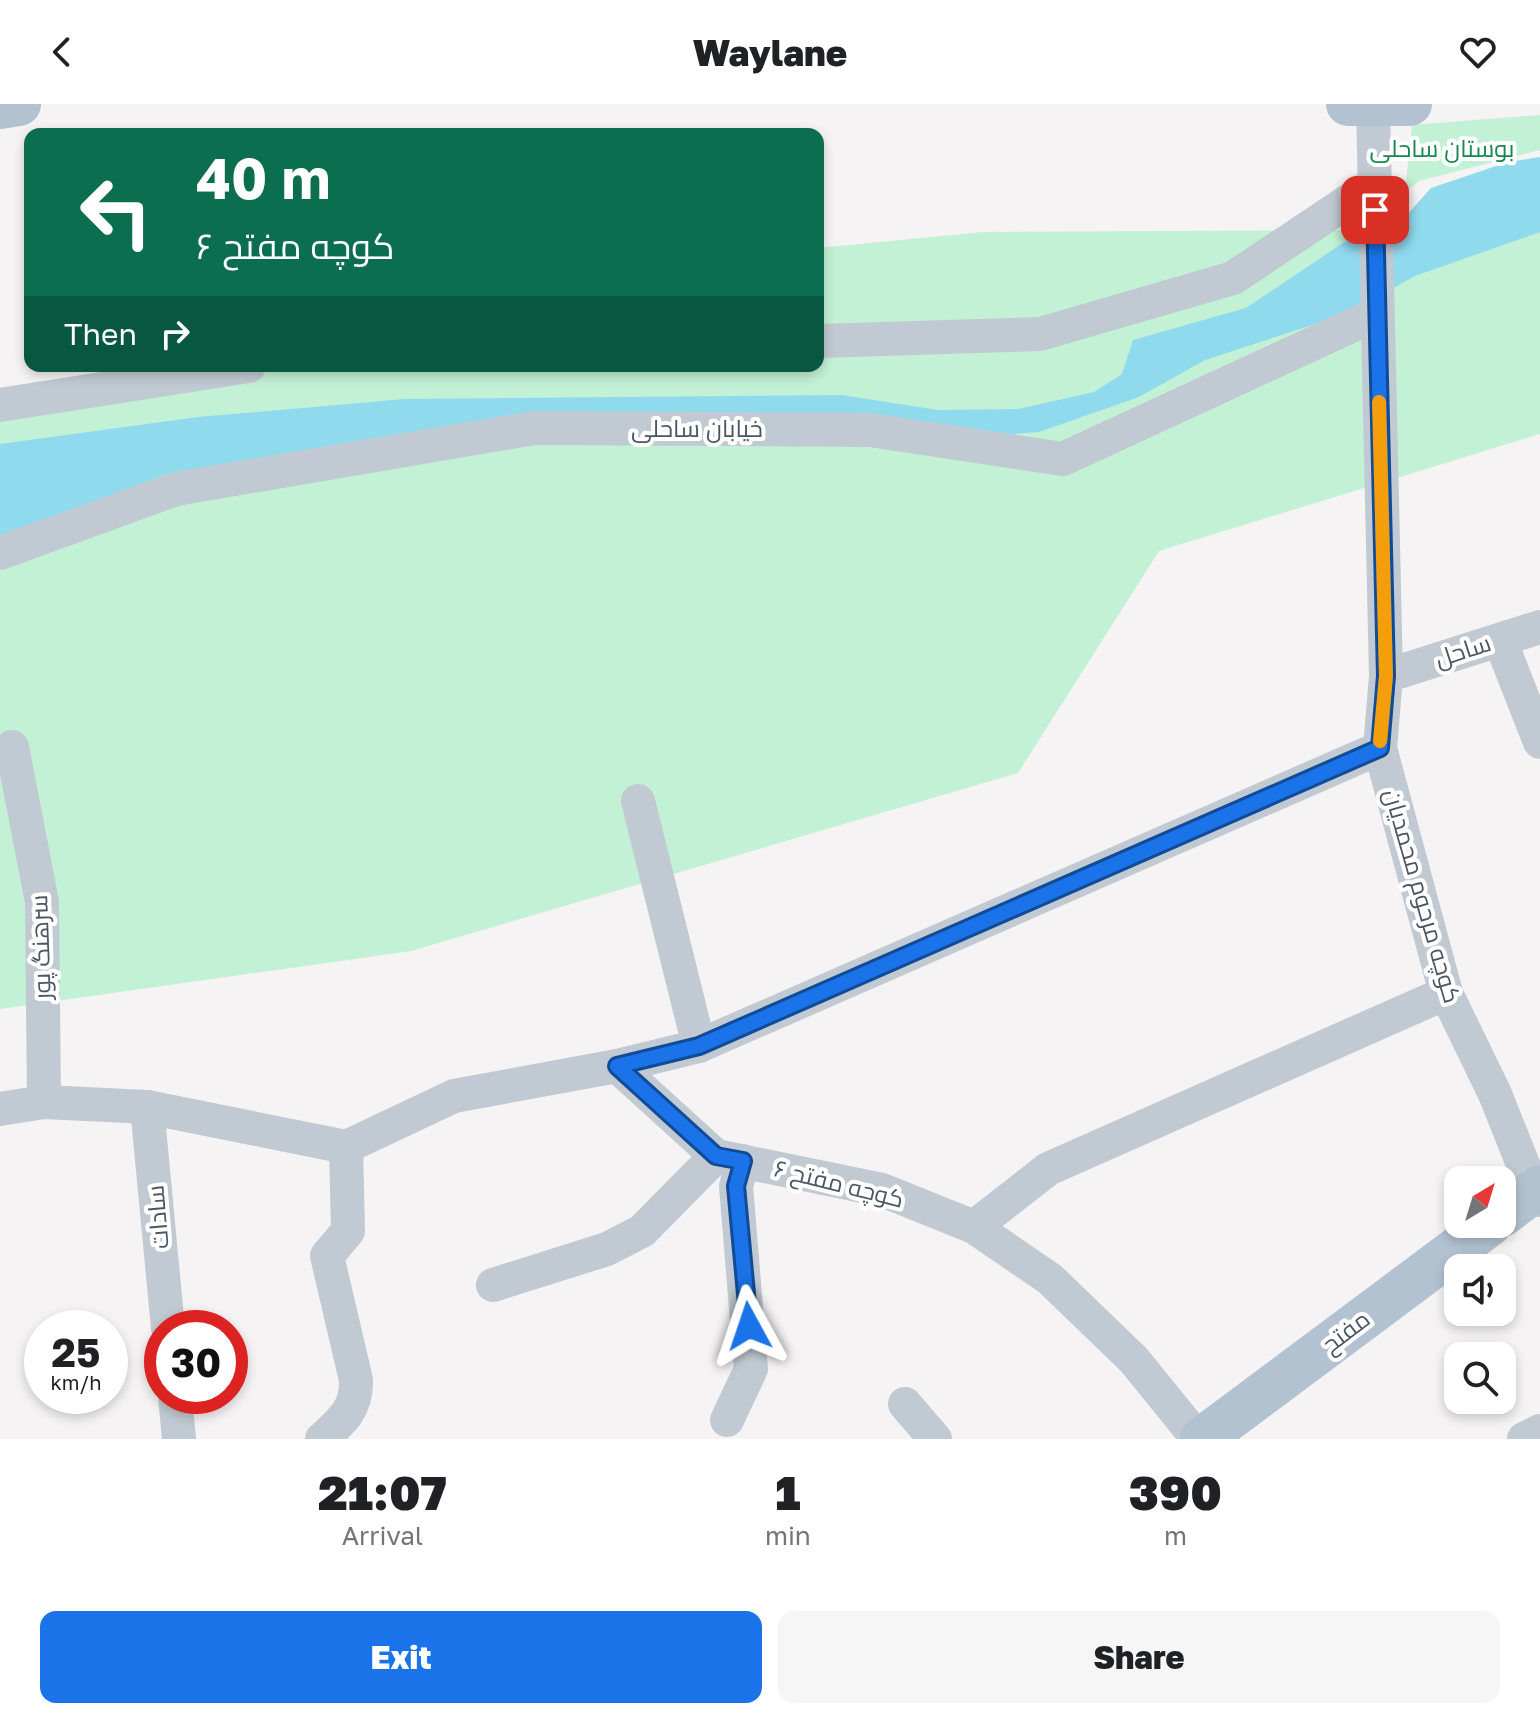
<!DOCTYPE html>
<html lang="en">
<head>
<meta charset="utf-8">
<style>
	:root { --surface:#fff; --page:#f6f6f6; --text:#202124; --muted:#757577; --accent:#1a73e8 }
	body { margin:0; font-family:"Golos Text",Cairo,sans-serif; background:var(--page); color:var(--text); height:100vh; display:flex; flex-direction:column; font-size:30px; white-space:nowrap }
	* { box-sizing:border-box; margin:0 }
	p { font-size:26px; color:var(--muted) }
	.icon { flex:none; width:44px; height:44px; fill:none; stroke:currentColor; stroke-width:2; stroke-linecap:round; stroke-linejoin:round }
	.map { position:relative; height:1335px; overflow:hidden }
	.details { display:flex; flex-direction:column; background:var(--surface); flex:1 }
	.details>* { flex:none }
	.guide { position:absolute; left:24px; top:24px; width:800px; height:244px; border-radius:16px; box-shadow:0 4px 12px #0003; background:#0b6e4f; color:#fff; overflow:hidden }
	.needle { width:52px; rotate:38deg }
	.tools { position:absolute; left:1444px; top:1062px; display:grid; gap:16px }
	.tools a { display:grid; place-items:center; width:72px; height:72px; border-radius:16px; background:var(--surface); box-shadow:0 4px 12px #0003; font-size:40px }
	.speed { position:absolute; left:24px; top:1206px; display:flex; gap:16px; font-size:40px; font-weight:700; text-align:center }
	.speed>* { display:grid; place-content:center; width:104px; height:104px; border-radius:50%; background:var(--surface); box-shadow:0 4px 12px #0003; line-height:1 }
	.speed small { font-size:20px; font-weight:400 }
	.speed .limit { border:12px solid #d22; background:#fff; color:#111 }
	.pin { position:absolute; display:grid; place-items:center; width:68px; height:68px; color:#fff; margin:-34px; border-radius:16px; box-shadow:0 4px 12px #0006 }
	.me { position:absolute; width:88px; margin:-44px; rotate:355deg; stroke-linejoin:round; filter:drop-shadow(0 0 6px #0008) }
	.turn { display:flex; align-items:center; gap:28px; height:168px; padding:0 40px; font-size:36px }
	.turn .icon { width:104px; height:104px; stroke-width:2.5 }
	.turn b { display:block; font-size:56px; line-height:68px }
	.then { display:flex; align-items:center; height:76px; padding:0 40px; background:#0003; gap:16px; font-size:30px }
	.eta { display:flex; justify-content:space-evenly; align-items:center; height:136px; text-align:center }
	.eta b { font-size:48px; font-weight:800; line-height:56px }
	.primary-button { display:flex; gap:16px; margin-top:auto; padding:16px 40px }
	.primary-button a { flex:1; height:92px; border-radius:16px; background:var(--accent); color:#fff; font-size:32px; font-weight:800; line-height:92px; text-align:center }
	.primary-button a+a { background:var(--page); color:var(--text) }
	header { display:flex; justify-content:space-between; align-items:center; height:104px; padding:0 40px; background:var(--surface); font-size:36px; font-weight:800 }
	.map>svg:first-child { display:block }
	.green { fill:#c3f1d5 }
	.water { fill:#90daee }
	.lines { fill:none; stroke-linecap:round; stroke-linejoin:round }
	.minor { stroke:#c1cad2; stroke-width:34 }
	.major { stroke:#b3c2d1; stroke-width:44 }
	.route-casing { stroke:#114b97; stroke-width:20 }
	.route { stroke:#1a73e8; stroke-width:14 }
	.slow { stroke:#f59e0b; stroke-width:14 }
	.labels { text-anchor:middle; stroke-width:8; stroke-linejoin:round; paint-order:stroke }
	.park-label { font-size:24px; fill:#17864f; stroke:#fff }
	.street-label { font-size:24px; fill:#4a5661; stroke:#fff }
</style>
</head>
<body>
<header><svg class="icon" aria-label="back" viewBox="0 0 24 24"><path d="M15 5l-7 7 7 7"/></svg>Waylane<svg class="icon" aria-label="heart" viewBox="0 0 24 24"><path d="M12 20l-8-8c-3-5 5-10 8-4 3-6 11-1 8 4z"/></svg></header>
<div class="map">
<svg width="1540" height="1335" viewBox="0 0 1540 1335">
	<rect width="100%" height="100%" fill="#f5f3f3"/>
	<!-- green -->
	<g class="green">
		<path d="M1540 11V46L1419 77 1405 89 1412 21Z"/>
		<path d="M1540 125V330L1159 447 1018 669 411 847 0 905V304L119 262H818V144L983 128Z"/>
	</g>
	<!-- water -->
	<path class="water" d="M1540 53V128L1415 172 1349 209 1205 256 1139 293 1039 328 976 333 469 319 164 371 0 436V340L198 313 405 295 842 291 938 306 1018 305 1094 288 1122 270 1133 236 1246 204 1346 137 1406 112 1431 84 1508 58Z"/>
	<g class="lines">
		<!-- minor -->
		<g class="minor">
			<path d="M1373 2 1386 572 1380 644 1446 889 1495 990 1534 1088 1540 1096"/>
			<path d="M818 237 1040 230 1233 174 1374 80"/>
			<path d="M0 301 249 262"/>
			<path d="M0 449 176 385 534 324 870 326 1063 355 1377 210"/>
			<path d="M1500 536 1540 638"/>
			<path d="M1386 572 1540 523"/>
			<path d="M12 643 42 798 44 998"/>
			<path d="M638 697 699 942"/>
			<path d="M617 962 716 1052 882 1086 974 1123 1050 1175 1134 1256 1198 1335"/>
			<path d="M147 1003 168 1224"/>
			<path d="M0 1005 44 998 147 1003 346 1043 454 992 617 962 699 942 1380 644"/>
			<path d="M974 1123 1048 1065 1446 889"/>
			<path d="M493 1181 607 1145 642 1127 716 1052"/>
			<path d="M175 1292 179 1335"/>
			<path d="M905 1300 935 1335"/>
			<path d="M727 1316 751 1265 736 1082 743 1057"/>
			<path d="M322 1335C342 1317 357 1305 356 1276L327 1152 348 1127 346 1043"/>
			<path d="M1524 1335 1540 1327"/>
		</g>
		<!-- major -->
		<g class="major">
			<path d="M1348 0H1410"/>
			<path d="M0 3 19 0"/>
			<path d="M1502 1111 1540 1083"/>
			<path d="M1202 1335 1490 1120"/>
		</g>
	</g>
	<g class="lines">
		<!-- route casing -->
		<g class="route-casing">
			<path id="route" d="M749 1222 736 1082 743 1057 716 1052 617 962 699 942 1380 644 1386 572 1375 106"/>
		</g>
		<!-- route -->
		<use href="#route" class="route"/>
		<!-- slow -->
		<path class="slow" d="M1379 298 1386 572 1380 637"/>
	</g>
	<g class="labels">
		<!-- park labels -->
		<g class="park-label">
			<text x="1442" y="53">بوستان ساحلی</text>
		</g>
		<!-- street labels -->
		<g class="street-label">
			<text x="697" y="333">خیابان ساحلی</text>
			<text transform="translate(1463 547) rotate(-18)" y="8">ساحل</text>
			<text transform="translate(1422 792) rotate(74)" y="8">کوچه مرحوم محمدیان</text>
			<text transform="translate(41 843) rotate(-92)" y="8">سرهنگ پور</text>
			<text transform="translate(839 1080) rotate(14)" y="8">کوچه مفتح ۶</text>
			<text transform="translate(158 1113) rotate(-95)" y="8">سادات</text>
			<text transform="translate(1346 1228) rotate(-37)" y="8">مفتح</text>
		</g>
	</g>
</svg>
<div class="tools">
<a><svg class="needle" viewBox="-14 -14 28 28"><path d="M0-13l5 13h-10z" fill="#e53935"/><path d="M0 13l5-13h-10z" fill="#757577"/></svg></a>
<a><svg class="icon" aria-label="sound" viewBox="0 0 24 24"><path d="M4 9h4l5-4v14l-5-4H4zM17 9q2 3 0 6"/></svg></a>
<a><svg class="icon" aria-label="search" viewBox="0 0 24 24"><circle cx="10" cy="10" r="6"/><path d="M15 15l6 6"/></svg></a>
</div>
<div class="speed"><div>25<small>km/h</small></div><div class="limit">30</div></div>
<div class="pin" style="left:1375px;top:106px;background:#d93025"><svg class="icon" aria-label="arrive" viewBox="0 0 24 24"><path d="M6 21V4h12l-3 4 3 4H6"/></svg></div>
<svg class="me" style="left:749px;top:1222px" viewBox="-20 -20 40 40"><path d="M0-17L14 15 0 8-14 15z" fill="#1a73e8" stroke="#fff" stroke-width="4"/></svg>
<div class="guide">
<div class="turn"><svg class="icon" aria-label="left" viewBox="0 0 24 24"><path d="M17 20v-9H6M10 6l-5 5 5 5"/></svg><div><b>40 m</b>کوچه مفتح ۶</div></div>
<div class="then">Then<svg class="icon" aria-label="right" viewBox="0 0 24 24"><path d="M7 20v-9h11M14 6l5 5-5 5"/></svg></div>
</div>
</div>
<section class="details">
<div class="eta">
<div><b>21:07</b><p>Arrival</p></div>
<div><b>1</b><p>min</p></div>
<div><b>390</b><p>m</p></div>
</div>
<div class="primary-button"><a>Exit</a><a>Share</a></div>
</section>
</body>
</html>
